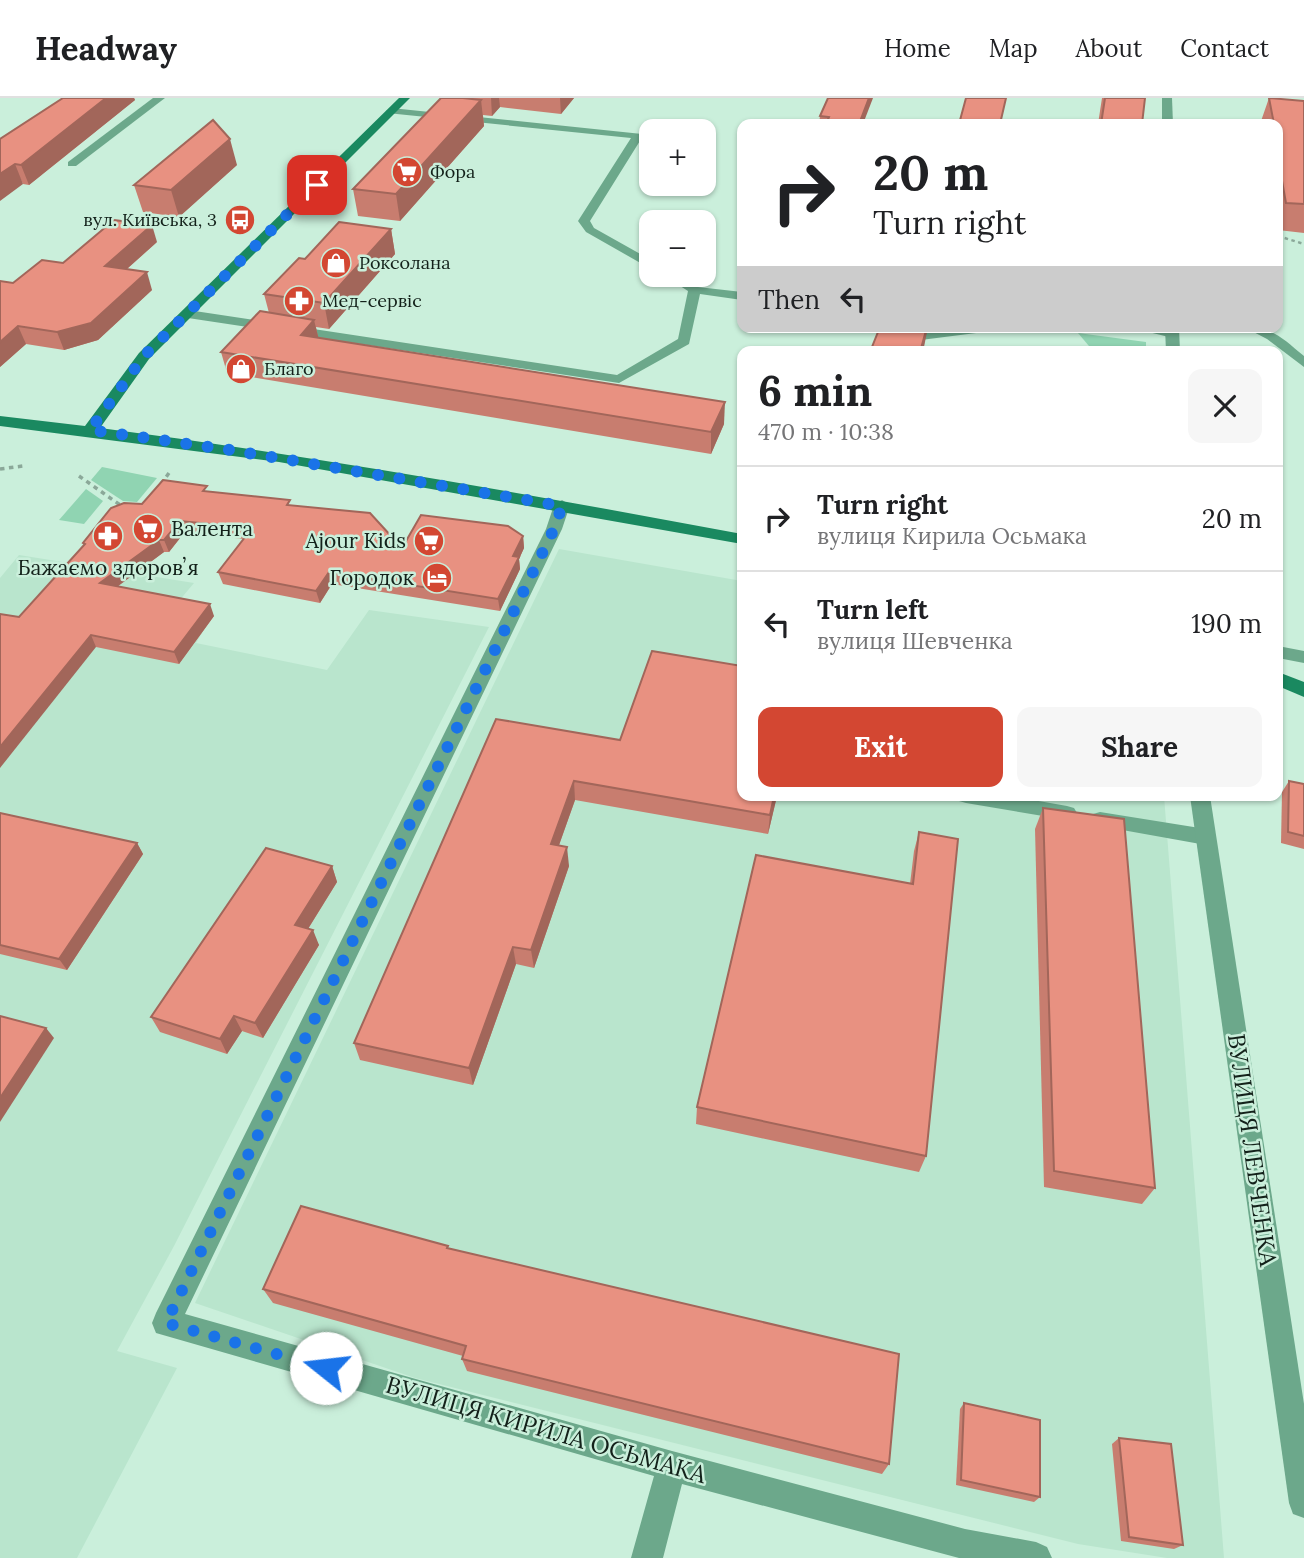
<!DOCTYPE html>
<html lang="en">
<head>
<meta charset="utf-8">
<style>
	:root { --surface:#fff; --page:#f6f6f6; --text:#202124; --muted:#757577; --line:#e0e0e0; --accent:#d34732 }
	body { margin:0; font-family:Lora,serif; background:var(--page); color:var(--text); height:100vh; display:flex; flex-direction:column; font-size:26px; white-space:nowrap }
	* { box-sizing:border-box; margin:0 }
	p { font-size:23px; color:var(--muted) }
	.icon { flex:none; width:38px; height:38px; fill:none; stroke:currentColor; stroke-width:2; stroke-linecap:round; stroke-linejoin:round }
	.map { position:relative; flex:1; overflow:hidden }
	.side { position:absolute; left:737px; top:248px; width:546px; height:455px; display:flex; flex-direction:column; background:var(--surface); border-radius:14px; box-shadow:0 2px 5px #0004 }
	.side>* { flex:none }
	.banner { position:absolute; left:737px; top:21px; width:546px; height:214px; border-radius:14px; box-shadow:0 2px 5px #0004; background:#fff; color:var(--text); overflow:hidden }
	.buttons { position:absolute; left:639px; top:21px; display:grid; gap:14px }
	.buttons a { display:grid; place-items:center; width:77px; height:77px; border-radius:14px; background:var(--surface); box-shadow:0 2px 5px #0004; font-size:35px }
	.pin { position:absolute; display:grid; place-items:center; width:60px; height:60px; color:#fff; margin:-30px; border-radius:14px; box-shadow:0 4px 10px #0006 }
	.me { position:absolute; width:77px; margin:-38px; rotate:286deg; stroke-linejoin:round; filter:drop-shadow(0 0 5px #0008) }
	.turn { display:flex; align-items:center; gap:24px; height:147px; padding:0 21px; font-size:32px }
	.turn .icon { width:91px; height:91px; stroke-width:2.5 }
	.turn b { display:block; font-size:49px; line-height:60px }
	.then { display:flex; align-items:center; height:66px; padding:0 21px; background:#0003; gap:14px; font-size:26px }
	.round { display:grid; place-items:center; flex:none; width:74px; height:74px; border-radius:14px; background:var(--page) }
	.overview { display:flex; align-items:center; justify-content:space-between; height:119px; padding:0 21px }
	h1 { font-size:42px; font-weight:700; line-height:52px }
	.action { display:flex; gap:14px; margin-top:auto; padding:14px 21px }
	.action a { flex:1; height:80px; border-radius:14px; background:var(--accent); color:#fff; font-size:28px; font-weight:700; line-height:80px; text-align:center }
	.action a+a { background:var(--page); color:var(--text) }
	ul { padding:0; list-style:none }
	li { display:flex; align-items:center; gap:21px; height:105px; padding:0 21px; border-top:2px solid var(--line) }
	li div { flex:1 }
	li b { display:block; font-size:26px }
	li em { font-style:normal }
	header { display:flex; align-items:center; gap:42px; box-sizing:border-box; height:98px; padding:0 35px; background:var(--surface); border-bottom:2px solid var(--line) }
	header strong { font-size:33px }
	nav { display:flex; gap:38px; margin-inline-start:auto; font-size:24px }
	.map>svg:first-child { display:block }
	.built { fill:#b9e5cd }
	.green { fill:#90d4b2 }
	.lines { fill:none; stroke-linecap:round; stroke-linejoin:round }
	.path-far1 { stroke:#8ba899; stroke-width:2.5; stroke-dasharray:3.5 3.5; stroke-linecap:butt }
	.path { stroke:#8ba899; stroke-width:3.5; stroke-dasharray:4.5 4.5; stroke-linecap:butt }
	.lane { fill:#6ca88b; fill-rule:evenodd }
	.street { fill:#6ca88b; fill-rule:evenodd }
	.secondary { fill:#1a8960; fill-rule:evenodd }
	.wall { fill:#c87d6f }
	.shaded-wall { fill:#a2665a }
	.building { fill:#e89181; stroke:#a2665a; stroke-width:2 }
	.route { stroke:#1a73e8; stroke-width:12; stroke-dasharray:0 21.6 }
	.labels { text-anchor:middle; stroke-width:5; stroke-linejoin:round; paint-order:stroke }
	.far-poi-label { font-size:18px; fill:#13211a; stroke:#caefdb; text-anchor:start }
	.poi-label { font-size:21px; fill:#13211a; stroke:#caefdb; text-anchor:end }
	.near-street-label { font-size:24px; fill:#13211a; stroke:#caefdb }
</style>
</head>
<body>
<header>
<strong>Headway</strong>
<nav><a>Home</a><a>Map</a><a>About</a><a>Contact</a></nav>
</header>
<div class="map">
<svg width="1304" height="1460" viewBox="0 0 1304 1460">
	<rect width="100%" height="100%" fill="#caefdb"/>
	<!-- built -->
	<g class="built">
		<path d="M559 451 742 483V698H1164L1224 1460H1167L1078 1446 415 1280 195 1205Z"/>
		<path d="M19 457 194 485 168 516 207 527 196 545 327 572 369 512 489 529 174 1148 117 1253 177 1270 77 1460H0V480Z"/>
	</g>
	<!-- green -->
	<g class="green">
		<path d="M1078 235 1146 244V254H1094Z"/>
		<path d="M102 369 157 380 137 404 123 403 91 382Z"/>
		<path d="M86 391 103 403 84 426 59 422Z"/>
	</g>
	<g class="lines">
		<!-- path-far1 -->
		<path class="path-far1" d="M1278 138 1304 146"/>
		<!-- path -->
		<g class="path">
			<path d="M0 371 23 368"/>
			<path d="M79 378 123 409"/>
			<path d="M161 386 169 375"/>
		</g>
		<!-- lane -->
		<g class="lane">
			<path d="M391 10 642 36 643 38 590 123 594 130 651 162V171L586 134 578 123 631 40 387 15 386 13Z"/>
			<path d="M663 177H677L698 189 742 194V202L700 196 689 246 619 285 188 220 182 216 188 212 617 277 678 241 688 193Z"/>
			<path d="M867 229H884L899 237 959 229H998L992 233 897 245Z"/>
			<path d="M1128 229H1157L1179 236 1173 240Z"/>
			<path d="M1244 229C1273 229 1282 240 1304 258V269L1267 241Z"/>
			<path d="M957 698H1010L1067 708 1074 710 1077 715 1074 720 1067 722 966 705 959 703Z"/>
			<path d="M1100 714 1206 731 1213 734 1216 739 1213 744 1206 747 1100 728 1093 726 1090 721 1093 716Z"/>
		</g>
		<!-- street -->
		<g class="street">
			<path d="M153 0H165L76 68H68V64Z"/>
			<path d="M1162 0H1172L1173 26H1162Z"/>
			<path d="M1165 229H1179L1180 254H1166Z"/>
			<path d="M562 402 570 407 562 431 185 1216 672 1353 965 1431 1036 1444 1047 1449 1052 1460H959L682 1386 663 1460H631L654 1378 156 1235 152 1225 156 1215 546 431 554 407Z"/>
			<path d="M1278 548 1304 553V565L1278 560Z"/>
			<path d="M1190 698H1210L1304 1306V1420L1293 1416 1289 1405Z"/>
		</g>
		<!-- secondary -->
		<g class="secondary">
			<path d="M399 0H410L149 261 100 330C315 358 528 396 742 436V446L279 364 0 328V318L85 328 139 255Z"/>
			<path d="M1278 574 1304 584V599L1278 588Z"/>
		</g>
	</g>
	<!-- wall -->
	<g class="wall">
		<path d="M63 0H134L135 2 29 87 23 86 0 41Z"/>
		<path d="M441 0H574L561 16 500 9 492 18 483 17 484 28 400 123 358 118 353 91Z"/>
		<path d="M828 0 863 26H819L820 18Z"/>
		<path d="M1102 0H1145L1142 26H1098Z"/>
		<path d="M1269 0 1304 3V135L1278 132V26H1260Z"/>
		<path d="M237 67 179 119 143 114 134 87Z"/>
		<path d="M391 131 395 156 329 231 316 229 318 239 724 326 711 356 227 275 221 254 269 215 264 196 305 161Z"/>
		<path d="M157 144 127 171 152 192 98 242 64 252 26 246 0 269 13 185Z"/>
		<path d="M209 394 292 408 402 450 523 438 524 450 519 461 520 471 500 513 332 486 320 505 223 486 218 474 244 441 184 435 169 454H164L118 488 214 518 179 566 96 549 19 519 84 447 83 445 142 406Z"/>
		<path d="M496 621 777 698 768 736 575 702 559 747 569 768 534 870 516 866 473 987 360 962 354 945Z"/>
		<path d="M1289 683 1304 686V751L1281 745 1282 694Z"/>
		<path d="M1043 710 1155 1090 1142 1106 1044 1089 1035 731Z"/>
		<path d="M0 715 137 745 143 756 67 872 0 856Z"/>
		<path d="M919 734 926 1058 919 1074 696 1026 697 1009 910 786 914 753Z"/>
		<path d="M332 768 337 784 308 831 319 847 263 940 242 933 227 956 160 934 151 919Z"/>
		<path d="M449 1151 889 1366 882 1376 467 1273 462 1261 463 1258 273 1205 263 1191Z"/>
		<path d="M964 1305 1040 1399 1034 1404 956 1387 960 1311Z"/>
		<path d="M1119 1340 1183 1447 1174 1451 1121 1443 1112 1346Z"/>
	</g>
	<!-- shaded-wall -->
	<g class="shaded-wall">
		<path d="M106 0H134L135 2 29 87 21 67Z"/>
		<path d="M491 0H499L500 9 492 18Z"/>
		<path d="M560 0H574L561 16Z"/>
		<path d="M869 0H873L863 26H859Z"/>
		<path d="M481 2 484 28 400 123 396 96Z"/>
		<path d="M230 41 237 67 179 119 171 92Z"/>
		<path d="M15 66 23 86 0 103V76Z"/>
		<path d="M152 127 157 144 111 185 105 168Z"/>
		<path d="M391 131 395 156 329 231 324 205Z"/>
		<path d="M147 174 152 192 98 242 64 252 57 234Z"/>
		<path d="M314 222 319 242 301 237Z"/>
		<path d="M18 228 26 246 0 269V244Z"/>
		<path d="M928 229 923 254H920Z"/>
		<path d="M725 304 724 326 711 356V334Z"/>
		<path d="M180 423 184 435 169 454 164 442Z"/>
		<path d="M523 438 524 450 519 461 520 471 500 513 498 501 513 458Z"/>
		<path d="M159 442 164 454 106 497 100 485Z"/>
		<path d="M329 474 332 486 320 505 316 493Z"/>
		<path d="M210 506 214 518 179 566 174 554Z"/>
		<path d="M91 537 96 549 0 670V649Z"/>
		<path d="M574 683 575 702 553 764 551 746Z"/>
		<path d="M774 698H777L768 736 770 717Z"/>
		<path d="M137 745 143 756 67 872 59 861Z"/>
		<path d="M567 749 569 768 534 870 531 852Z"/>
		<path d="M332 768 337 784 301 842 295 827Z"/>
		<path d="M313 832 319 847 263 940 255 925Z"/>
		<path d="M513 849 516 866 473 987 469 970Z"/>
		<path d="M234 918 242 933 227 956 220 941Z"/>
		<path d="M46 930 54 940 0 1024V1000Z"/>
	</g>
	<!-- building -->
	<g class="building">
		<path d="M63 0H106L21 67 15 66 0 76V41Z"/>
		<path d="M441 0H463L481 2 396 96 353 91Z"/>
		<path d="M828 0H869L859 26H826L829 19 820 18Z"/>
		<path d="M966 0H1006L1000 26H959Z"/>
		<path d="M1105 0H1145L1142 26H1101Z"/>
		<path d="M1269 0 1304 3V106L1286 105 1278 61V26H1274Z"/>
		<path d="M213 22 230 41 171 92 134 87Z"/>
		<path d="M114 122 152 127 105 168 147 174 91 225 57 234 18 228 0 244V183L13 185 42 162 63 165Z"/>
		<path d="M339 124 391 131 324 205 264 196 299 160 305 161Z"/>
		<path d="M260 213 314 222 301 237 725 304 711 334 221 254Z"/>
		<path d="M880 229H927L920 254H870Z"/>
		<path d="M163 382 207 388 203 393 290 402 287 407 370 415 402 450 421 417 508 428 523 438 513 458 519 459 498 501 329 474 316 493 218 474 252 430 180 423 164 442H159L100 485 210 506 174 554 91 537 0 649V516L19 519 85 446 83 445 111 410 124 405 142 406Z"/>
		<path d="M652 553 742 568V698H774L770 717 574 683 551 746 567 749 531 852 513 849 469 970 354 945 496 621 620 642Z"/>
		<path d="M1289 683 1304 686V738L1288 734Z"/>
		<path d="M1043 710 1124 721 1155 1090 1054 1073Z"/>
		<path d="M0 715 137 745 59 861 0 847Z"/>
		<path d="M919 734 958 741 926 1058 697 1009 756 757 913 786Z"/>
		<path d="M266 750 332 768 295 827 313 832 255 925 234 918 220 941 151 919Z"/>
		<path d="M0 918 46 930 0 1000Z"/>
		<path d="M301 1108 448 1148 447 1150 899 1256 889 1366 462 1261 466 1248 263 1191Z"/>
		<path d="M964 1305 1040 1322V1399L961 1382Z"/>
		<path d="M1119 1340 1171 1346 1183 1447 1129 1439Z"/>
	</g>
	<g class="lines">
		<!-- route -->
		<path class="route" d="M317 87 144 258 90 332 224 351 562 408 554 431 166 1225 326 1270"/>
	</g>
	<!-- icons -->
	<defs>
		<g id="supermarket-disc" transform="scale(1.575)"><circle r="9.5" fill="#d34732" stroke="#caefdb"/><path d="M-6-5.5h2.5l.6 2H6L4.5 2H-2.5L-4.4-4H-6ZM-1.5 3.2a1.3 1.3 0 1 0 .1 0ZM3 3.2a1.3 1.3 0 1 0 .1 0Z" fill="#fff"/></g>
		<g id="bus-disc" transform="scale(1.575)"><circle r="9.5" fill="#d34732" stroke="#caefdb"/><path d="M-5-6H5V4H4V6H2V4H-2V6H-4V4H-5ZM-3.5-4V0h7V-4ZM-3.5 1.2v1.5H-2V1.2ZM2 1.2v1.5H3.5V1.2Z" fill="#fff"/></g>
		<g id="shop-disc" transform="scale(1.575)"><circle r="9.5" fill="#d34732" stroke="#caefdb"/><path d="M-5-2.5h2.3a2.7 3.5 0 0 1 5.4 0H5L5.5 6h-11ZM-1.5-2.5h3a1.5 2.3 0 0 0-3 0Z" fill="#fff"/></g>
		<g id="pharmacy-disc" transform="scale(1.575)"><circle r="9.5" fill="#d34732" stroke="#caefdb"/><path d="M-2-6h4v4h4v4h-4v4h-4v-4h-4v-4h4Z" fill="#fff"/></g>
		<g id="hotel-disc" transform="scale(1.575)"><circle r="9.5" fill="#d34732" stroke="#caefdb"/><path d="M-6-4.5h1.5V1H6V5H4.5V3h-9V5H-6ZM-4 0a1.8 1.8 0 1 1 3.6 0ZM.5 0V-2.5h3Q6-2.5 6 0Z" fill="#fff"/></g>
	</defs>
	<g fill-rule="evenodd">
		<use href="#supermarket-disc" x="407" y="74"/>
		<use href="#bus-disc" x="240" y="122"/>
		<use href="#shop-disc" x="336" y="165"/>
		<use href="#pharmacy-disc" x="299" y="203"/>
		<use href="#shop-disc" x="241" y="271"/>
		<use href="#supermarket-disc" x="148" y="431"/>
		<use href="#pharmacy-disc" x="108" y="438"/>
		<use href="#supermarket-disc" x="429" y="443"/>
		<use href="#hotel-disc" x="437" y="480"/>
	</g>
	<g class="labels">
		<!-- far-poi labels -->
		<g class="far-poi-label">
			<text x="430" y="80">Фора</text>
			<text x="217" y="128" text-anchor="end">вул. Київська, 3</text>
			<text x="359" y="171">Роксолана</text>
			<text x="322" y="209">Мед-сервіс</text>
			<text x="264" y="277">Благо</text>
		</g>
		<!-- poi labels -->
		<g class="poi-label">
			<text x="171" y="438" text-anchor="start">Валента</text>
			<text x="406" y="450">Ajour Kids</text>
			<text x="108" y="477" text-anchor="middle">Бажаємо здоровʼя</text>
			<text x="414" y="487">Городок</text>
		</g>
		<!-- near-street labels -->
		<g class="near-street-label">
			<text transform="translate(1252 1052) rotate(82)" y="8">ВУЛИЦЯ ЛЕВЧЕНКА</text>
			<text transform="translate(546 1332) rotate(16)" y="8">ВУЛИЦЯ КИРИЛА ОСЬМАКА</text>
		</g>
	</g>
</svg>
<div class="buttons">
<a>+</a>
<a>−</a>
</div>
<div class="pin" style="left:317px;top:87px;background:#d93025"><svg class="icon" aria-label="arrive" viewBox="0 0 24 24"><path d="M6 21V4h12l-3 4 3 4H6"/></svg></div>
<svg class="me" style="left:326px;top:1270px" viewBox="-20 -20 40 40"><circle r="19" fill="#fff"/><path d="M0-13L10 11 0 6-10 11z" fill="#1a73e8"/></svg>
<div class="banner">
<div class="turn"><svg class="icon" aria-label="right" viewBox="0 0 24 24"><path d="M7 20v-9h11M14 6l5 5-5 5"/></svg><div><b>20 m</b>Turn right</div></div>
<div class="then">Then<svg class="icon" aria-label="left" viewBox="0 0 24 24"><path d="M17 20v-9H6M10 6l-5 5 5 5"/></svg></div>
</div>
<section class="side">
<div class="overview"><div><h1>6 min</h1><p>470 m · 10:38</p></div><a class="round"><svg class="icon" aria-label="close" viewBox="0 0 24 24"><path d="M6 6l12 12M18 6L6 18"/></svg></a></div>
<ul>
<li><svg class="icon" aria-label="right" viewBox="0 0 24 24"><path d="M7 20v-9h11M14 6l5 5-5 5"/></svg><div><b>Turn right</b><p>вулиця Кирила Осьмака</p></div><em>20 m</em></li>
<li><svg class="icon" aria-label="left" viewBox="0 0 24 24"><path d="M17 20v-9H6M10 6l-5 5 5 5"/></svg><div><b>Turn left</b><p>вулиця Шевченка</p></div><em>190 m</em></li>
</ul>
<div class="action"><a>Exit</a><a>Share</a></div>
</section>
</div>
</body>
</html>
